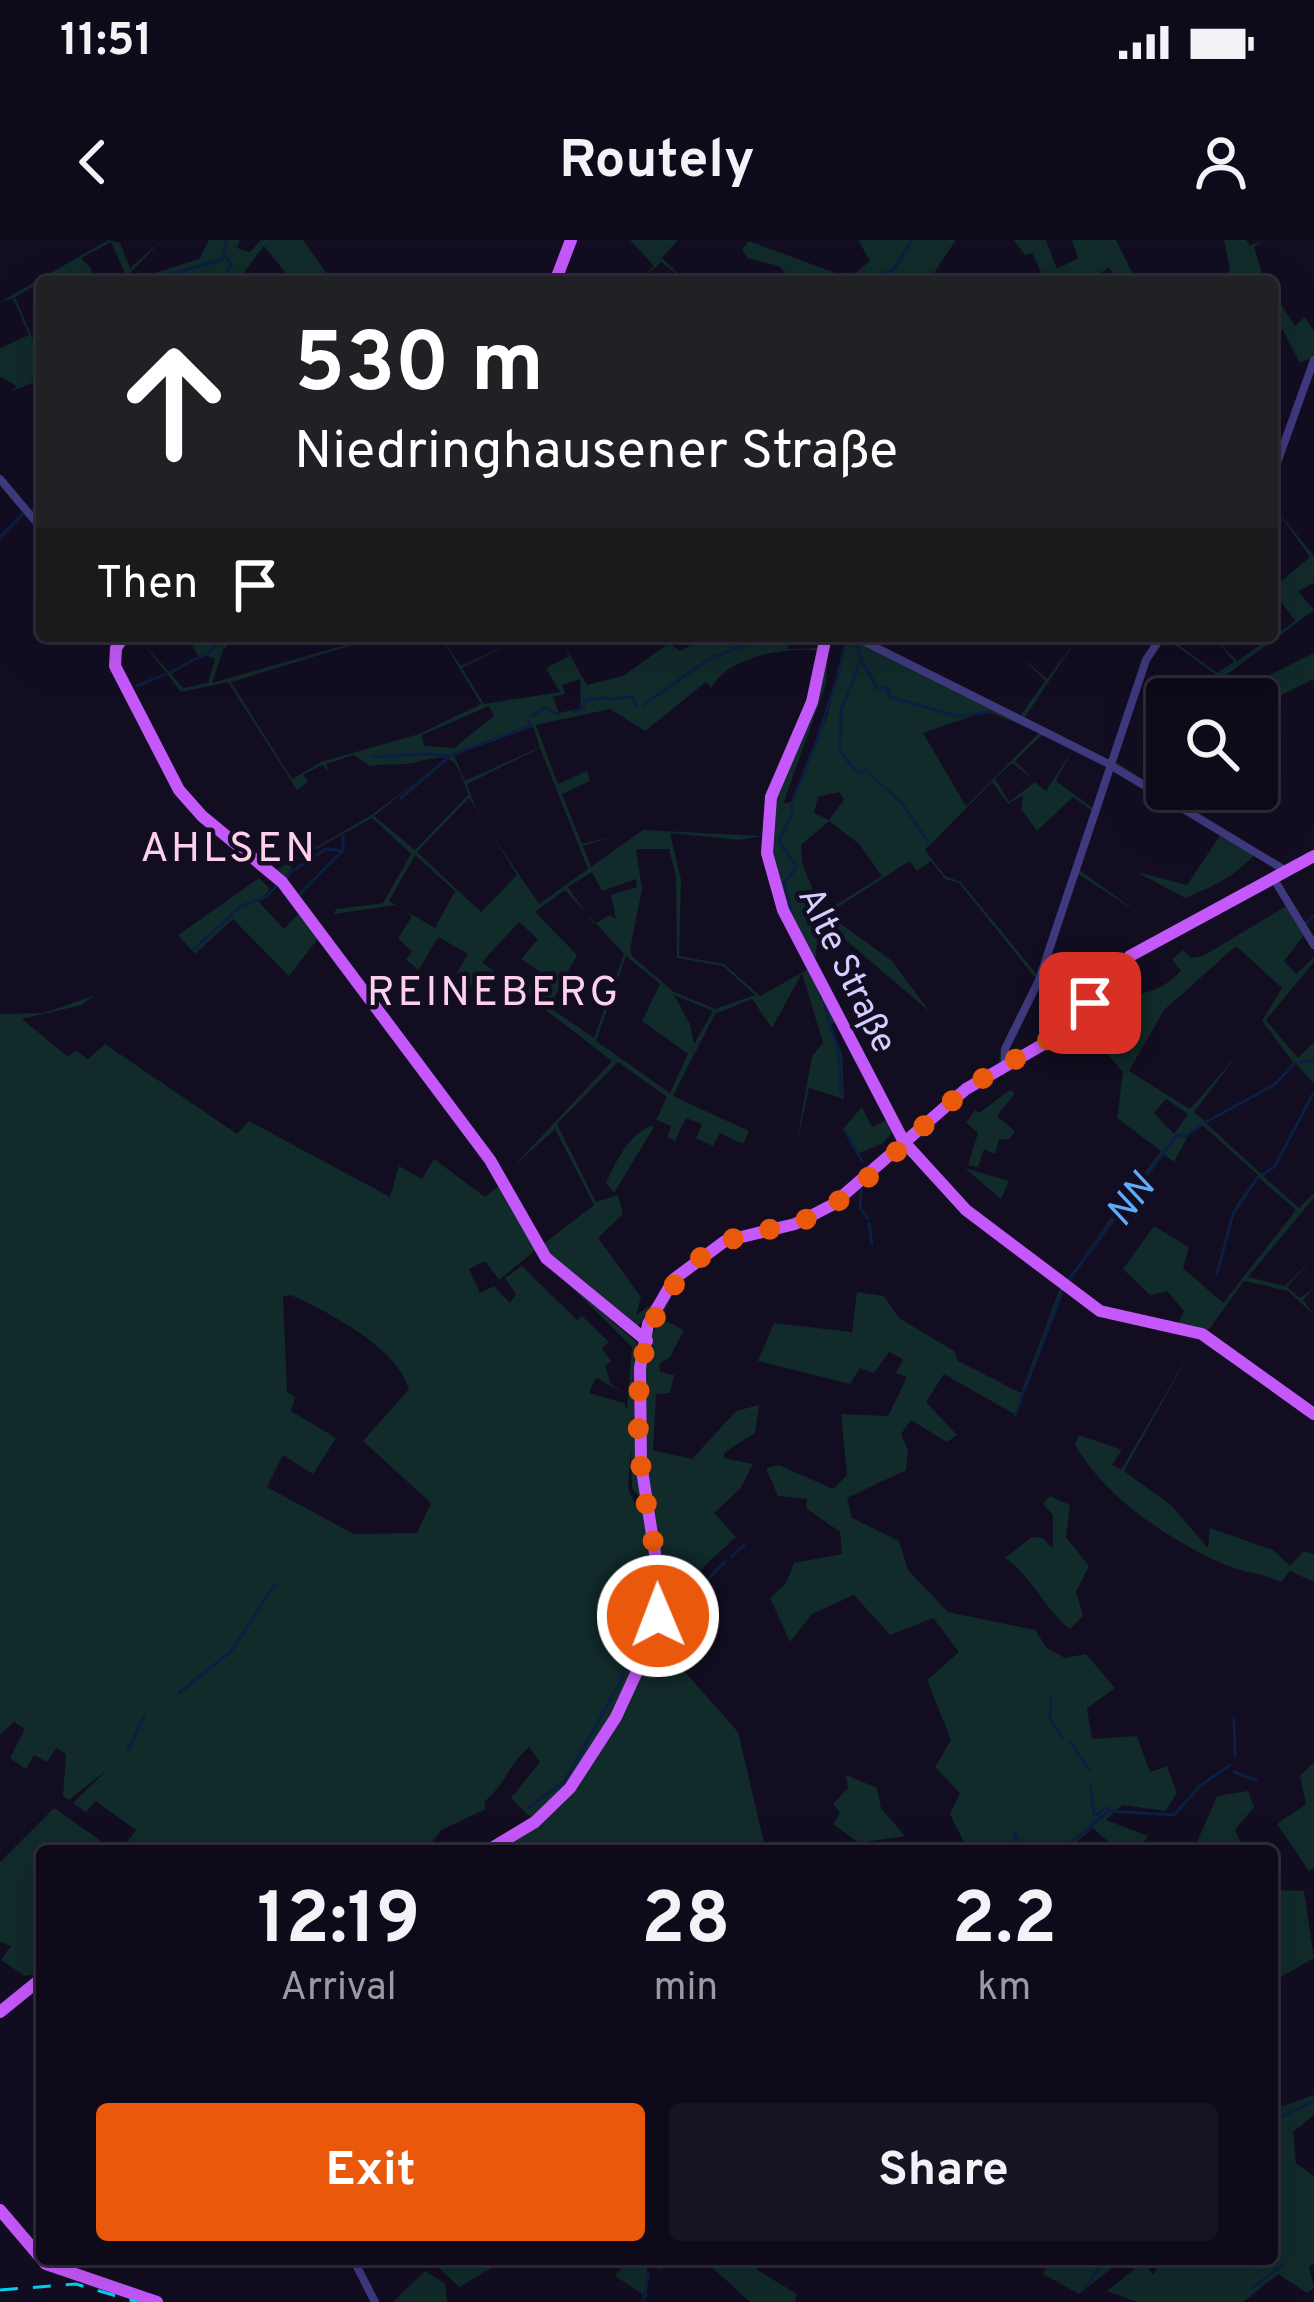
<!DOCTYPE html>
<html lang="en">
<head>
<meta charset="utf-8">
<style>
	:root { --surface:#0e0a19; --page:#171322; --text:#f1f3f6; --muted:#9b9aa2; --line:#2e2b38; --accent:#ea580c }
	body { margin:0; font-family:Overpass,sans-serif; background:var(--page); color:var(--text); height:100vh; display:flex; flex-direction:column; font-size:45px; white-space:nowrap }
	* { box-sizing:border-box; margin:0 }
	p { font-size:39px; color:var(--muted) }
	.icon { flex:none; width:66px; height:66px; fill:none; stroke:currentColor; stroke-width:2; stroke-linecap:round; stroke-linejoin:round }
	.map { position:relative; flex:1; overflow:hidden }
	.drawer { position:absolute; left:36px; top:1605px; width:1242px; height:420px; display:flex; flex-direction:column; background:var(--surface); border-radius:12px; box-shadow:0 12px 48px #0002,0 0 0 3px var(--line) }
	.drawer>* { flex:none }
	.guide { position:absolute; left:36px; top:36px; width:1242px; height:366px; border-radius:12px; box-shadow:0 12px 48px #0002,0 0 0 3px var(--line); background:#202124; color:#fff; overflow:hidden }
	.buttons { position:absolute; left:1146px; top:438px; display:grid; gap:24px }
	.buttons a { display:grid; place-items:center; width:132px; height:132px; border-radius:12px; background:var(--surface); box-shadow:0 12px 48px #0002,0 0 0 3px var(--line); font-size:60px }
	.pin { position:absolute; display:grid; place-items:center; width:102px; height:102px; color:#fff; margin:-51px; border-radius:24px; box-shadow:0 6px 18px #0006 }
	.me { position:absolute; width:132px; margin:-66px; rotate:359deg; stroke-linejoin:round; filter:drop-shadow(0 0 9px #0008) }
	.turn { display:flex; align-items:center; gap:42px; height:252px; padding:0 60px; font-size:54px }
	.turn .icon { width:156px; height:156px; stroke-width:2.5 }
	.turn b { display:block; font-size:84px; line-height:102px }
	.then { display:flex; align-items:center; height:114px; padding:0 60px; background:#0003; gap:24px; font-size:45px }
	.eta { display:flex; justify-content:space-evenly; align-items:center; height:204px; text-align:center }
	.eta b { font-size:72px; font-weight:700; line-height:84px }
	.button { display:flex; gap:24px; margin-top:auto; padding:24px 60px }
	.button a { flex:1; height:138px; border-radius:12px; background:var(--accent); color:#fff; font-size:48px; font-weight:700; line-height:138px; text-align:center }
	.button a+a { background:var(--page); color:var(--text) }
	.status { display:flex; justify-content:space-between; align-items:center; height:84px; padding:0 60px; background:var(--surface); direction:ltr }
	.status svg { height:33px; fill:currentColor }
	header { display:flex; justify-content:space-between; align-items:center; height:156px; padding:0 60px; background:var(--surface); font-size:54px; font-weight:700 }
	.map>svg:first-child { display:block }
	.green { fill:#112a2a; fill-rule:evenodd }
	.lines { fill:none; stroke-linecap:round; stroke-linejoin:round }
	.stream { stroke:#0c1e41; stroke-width:3 }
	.minor { stroke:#3f3a7e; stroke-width:8 }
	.major { stroke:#c558fb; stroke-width:12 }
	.rail { stroke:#06d1f2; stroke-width:3; stroke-dasharray:18 15; stroke-linecap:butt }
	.route { stroke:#ea580c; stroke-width:21; stroke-dasharray:0 37.8 }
	.labels { text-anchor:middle; stroke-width:9; stroke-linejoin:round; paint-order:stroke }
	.street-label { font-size:36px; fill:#d6cefe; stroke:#120d21 }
	.water-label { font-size:39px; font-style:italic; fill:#5facfb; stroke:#120d21 }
	.quarter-label { font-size:42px; letter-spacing:3px; fill:#fed0eb; stroke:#120d21 }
</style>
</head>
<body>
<div class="status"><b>11:51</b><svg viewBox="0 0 49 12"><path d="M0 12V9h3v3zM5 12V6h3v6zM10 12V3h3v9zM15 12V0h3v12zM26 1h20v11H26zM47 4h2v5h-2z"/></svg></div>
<header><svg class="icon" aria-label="back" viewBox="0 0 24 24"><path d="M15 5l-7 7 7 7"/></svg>Routely<svg class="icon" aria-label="person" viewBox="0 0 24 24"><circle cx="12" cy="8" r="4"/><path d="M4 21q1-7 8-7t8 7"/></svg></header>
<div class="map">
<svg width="1314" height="2062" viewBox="0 0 1314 2062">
	<rect width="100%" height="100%" fill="#120d21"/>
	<!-- green -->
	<g class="green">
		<path d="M108 0 120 3 130 28 162 0 130 33 133 40 199 19 209 0H240L237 8 250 12 261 0H303L333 42H316L307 34 293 42 264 6 244 32 249 42H129L111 2 81 18 91 28 93 42H41L15 57 42 120V139L10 152 17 146 0 137V108L29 95 13 58 0 62Z"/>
		<path d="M630 0H678L662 18 687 42 661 22 639 42 654 26Z"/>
		<path d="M858 0H956L928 42H794L779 26 747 18 742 9 749 1 849 38 870 21Z"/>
		<path d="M1014 0H1046L1057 29 1078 18 1072 0H1116L1137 42H1118L1109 27 1090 42H1046L1032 13 1025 15Z"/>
		<path d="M1224 0H1246L1250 6 1263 0 1254 7 1265 42H1218L1230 30Z"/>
		<path d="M1272 50 1295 86 1305 77 1314 91V117L1300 123 1283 90 1272 95Z"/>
		<path d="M1272 264 1314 316V343L1298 351 1314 370 1210 447H1245L1314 413V439L1257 467V459H1196L1215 434 1164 397 1148 421 1114 521 1266 615 1257 613C1234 636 1215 646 1185 658L1137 632 1187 645 1221 594 1111 530 1078 629 1141 675 1077 633 1038 750 1009 808 1013 820 999 827 1000 812 1037 740 959 643 945 639 931 621 917 631 910 622 905 624 827 674 892 721 930 772 834 690 818 694 815 721 784 674 765 574 808 460 819 411C785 407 729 416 711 448L706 442 645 491 610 469 536 485 558 544 587 531 590 541 562 554 582 604 615 596 583 606 591 627 643 590 763 596 738 600 670 593 681 640 679 716 724 724 760 756 810 728 821 758 827 759 838 781 830 785 842 814 844 859 809 848 795 912 812 816 823 803 802 733 772 788 752 759 715 774 673 856 749 891 743 904 720 893 713 906 696 898 702 884 686 878 675 901 667 897 671 886 656 880 667 857 618 822 557 884 596 962 618 955 623 974 598 998 641 1057 636 1075 656 1061 636 1089 560 1030 542 1005 594 965 555 889 512 928 612 821 525 754 540 732 521 719 538 699 519 682 482 722 499 735 489 751 475 741 470 747 457 733 468 714 438 697 419 730 406 720 412 711 398 699 412 676 397 665 334 674 336 669 383 663 411 614 372 578 293 622 287 642 276 630 370 576 424 536 374 576 415 610 468 555C456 518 454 512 417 522 403 526 385 523 370 526L354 515 326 524 329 531 322 525 303 535 308 542 297 550 228 442 181 452 143 403 170 433 199 417 192 406 207 396H238L223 410 212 443 356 402 357 396H382L231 442 292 539 321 522 419 494 481 464 440 396 461 426 526 396 462 428 484 464 560 452 546 428 569 416 559 396 587 445 623 436 679 396H684L672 405 680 411 707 396H797L788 401V409L821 408 822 396H829L826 444 783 564 793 561 828 474 846 396H879L876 405 1018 479 1045 441 1023 418 1047 439 1079 396 1023 480 1108 520 1144 416 1158 396H1167L1217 433 1234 422 1213 396 1237 421 1295 381 1272 349 1310 317ZM204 415 215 419 208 443 183 448 171 434ZM580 439 581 468 559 473 553 457 565 454 562 445ZM489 466 494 476 454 508 424 506 422 495ZM987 471 1039 493 966 566 923 493ZM533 487 540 507 465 541 454 515ZM1042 495 1073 509 1046 551 1035 542 1009 562 995 539 1012 523 1033 539 1015 521ZM540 508 588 629 539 664 477 572 467 544ZM1073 509 1107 526 1093 568 1056 541ZM992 542 1008 564 1023 555 1021 569 1037 591 1073 557 1092 571 1038 736 961 642 945 636 925 610ZM839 552 844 560 829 580 814 573 818 557ZM469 558 517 635 481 672 417 612ZM829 581 859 604 882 636 810 681 806 673 818 662 802 623 801 605ZM636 609H669L676 637 677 718 723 726 755 755 715 769 674 752 633 717 630 710 642 649ZM415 615 455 651 435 688 389 661ZM592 632 602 651 636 639 637 647 611 655 616 679 610 675 594 684 568 647ZM565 650 624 714 594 798 549 767 577 715 535 672ZM626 716 660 744 642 781 688 814 670 853 596 801ZM674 755 713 771 694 804 690 784Z"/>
		<path d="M259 638 270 649 259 662 284 689 301 671 320 696 289 736 233 679 195 714 178 695Z"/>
		<path d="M1286 666 1306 693 1284 721 1296 734 1314 717V722L1266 780 1298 818 1314 802V844L1295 823 1273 847 1293 822 1262 781 1282 748 1236 706 1164 770 1129 831 1190 869 1239 813 1194 872 1205 881 1243 862 1206 883 1261 934 1275 926 1303 874 1276 927 1263 936 1299 968 1314 953V958L1248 1037 1285 1046 1314 1017 1287 1047 1300 1058 1314 1048 1303 1060 1314 1075 1288 1051 1244 1041 1207 1092 1177 1086 1184 1071 1167 1051 1150 1055 1123 1029 1154 986 1189 1007 1183 1028 1223 1063 1296 970 1258 937 1238 965 1221 1014 1237 964 1258 935 1202 885 1188 896 1174 922 1163 914 1075 1026 1161 911 1117 878 1123 832 1081 785 1033 819C1053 806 1067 788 1085 774 1118 750 1152 763 1181 731L1172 719 1183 710 1191 718 1203 716ZM1166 859 1188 874 1174 894 1154 873Z"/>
		<path d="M95 755 82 765 22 779 67 816 77 811 88 819 105 804 237 894 249 881 390 957 399 926 422 939 434 919 485 957 501 944 537 1009 499 1040 485 1021 469 1029 480 1053 494 1046 510 1063 516 1054 505 1038 522 1026 577 1080 582 1076 609 1102 602 1108 611 1121 605 1126 611 1144 626 1154 596 1138 589 1153 624 1163 627 1170 632 1107 553 1029 637 1103 634 1174 640 1258 632 1248 631 1210 628 1248 634 1263 642 1265C646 1286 653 1308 654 1329 658 1423 597 1516 532 1579L511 1558 540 1522 529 1507C510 1523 504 1546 484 1562L486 1569 441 1590 426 1611H143L127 1602 136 1590 95 1561 86 1572 73 1563 108 1529 69 1560 63 1556 66 1514 56 1508 47 1522 34 1515 26 1529 10 1518 25 1489 14 1482 0 1495V774L44 773ZM291 1055C328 1072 397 1107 409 1149L363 1201 431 1263 417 1293 354 1294 267 1247 283 1215 313 1234 336 1198 291 1171 295 1157 287 1152 283 1057Z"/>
		<path d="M1010 850 1015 853 997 876 1015 891 1009 899 999 900 995 914 984 909 978 927 968 925 978 893 966 883 975 870 979 873Z"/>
		<path d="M862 867 872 887 890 878 895 889 883 903 858 914 843 889Z"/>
		<path d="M650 886 654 887 614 953 606 943C617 920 627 897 650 886Z"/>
		<path d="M965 928 1009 941 1001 959Z"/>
		<path d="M675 1048 662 1079 684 1090 670 1117 659 1124 660 1132 674 1135 670 1153 656 1154 653 1210 692 1219 736 1171 759 1165 755 1193 724 1213V1218L753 1224 740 1249 714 1273 736 1297 705 1325 661 1405 738 1492 766 1611H493L571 1550 659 1381 662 1338 649 1267 642 1149 649 1101Z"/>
		<path d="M1060 1048 1064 1050 1016 1175 944 1134 926 1162 957 1195 947 1202 911 1180 901 1194 908 1210 906 1230 847 1258 852 1278 899 1301 908 1330 948 1372 1035 1390 1047 1408 1065 1418 1086 1414 1115 1448 1087 1468 1092 1499 1137 1496 1150 1532 1167 1526 1177 1553 1165 1571 1122 1565 1106 1580 1148 1596 1144 1602 1115 1608 1093 1588 1066 1611H968L950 1574 960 1553 935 1527 951 1500 927 1440 959 1412 933 1378 890 1395 854 1355 812 1374 790 1402 770 1358 786 1343 794 1323 842 1314 840 1292 806 1268 807 1259 778 1256 766 1228 779 1225 833 1249 847 1235 841 1174 888 1176 907 1137 896 1133 903 1119 889 1112 874 1133 860 1128 850 1144 758 1121 774 1083 852 1092 857 1052 884 1056 899 1078 954 1111 958 1121 1021 1153Z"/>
		<path d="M1198 1098 1124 1231 1172 1266 1208 1308 1210 1288 1273 1310 1290 1326 1304 1311 1314 1314V1342L1290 1331 1281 1342C1263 1333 1245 1333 1228 1326 1172 1302 1104 1258 1075 1204L1079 1195 1122 1210 1112 1225 1121 1230Z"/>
		<path d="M1050 1256 1070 1265 1066 1297 1089 1326 1076 1352 1083 1376 1070 1389C1042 1367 1034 1338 1005 1318L1032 1297 1043 1298 1053 1309V1275L1043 1264Z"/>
		<path d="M1314 1522V1628L1309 1631 1277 1584 1306 1564 1300 1536Z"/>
		<path d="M846 1535 877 1548 881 1568 905 1596 859 1603 833 1584 840 1573 833 1564 848 1548Z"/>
		<path d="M1248 1551 1254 1567 1235 1590 1245 1611H1193L1217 1556Z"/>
		<path d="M54 1568 100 1600 101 1611H42L36 1719 42 1733 25 1736 1 1720 11 1706 0 1702V1622Z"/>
		<path d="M1272 1650 1304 1651 1314 1718 1279 1738 1272 1732Z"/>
		<path d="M1314 1855V1875L1293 1892 1296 1923 1314 1936V2024L1309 2026 1314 2048 1307 2053 1278 2034 1243 2062H1137L1107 2051 1143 2022 1153 2035 1161 2019H1272V1870Z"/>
		<path d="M430 2019H507L459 2047Z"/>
		<path d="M628 2019 638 2026 647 2023V2057L615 2036Z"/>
		<path d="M703 2019H756L757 2030 797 2054 795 2062H750Z"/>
		<path d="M1050 2019H1123L1079 2054 1043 2034Z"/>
		<path d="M425 2031 445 2043 447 2062H393Z"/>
	</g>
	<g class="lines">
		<!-- stream -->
		<g class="stream">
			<path d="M225 0 226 3"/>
			<path d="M1244 34 1248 42"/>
			<path d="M157 38 221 20 226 6"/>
			<path d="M152 42 155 40"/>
			<path d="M223 42 231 24 226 18"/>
			<path d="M869 42 894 29 912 0"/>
			<path d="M1272 71 1273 72"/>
			<path d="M32 270 42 264"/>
			<path d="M0 297 24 273"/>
			<path d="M847 399 857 405 861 419 851 446"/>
			<path d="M212 410 221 396"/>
			<path d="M712 418 766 396"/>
			<path d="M861 419 877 448 887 447 890 457 957 476 990 472"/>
			<path d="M170 432 210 412"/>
			<path d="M836 441 846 402"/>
			<path d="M136 446 167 434"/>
			<path d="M849 450 841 470 840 512 858 533 863 531"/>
			<path d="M611 459 633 457 636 467"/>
			<path d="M643 465 709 419"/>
			<path d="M573 471 585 468 583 460 607 458"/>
			<path d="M532 476 545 468 558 474"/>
			<path d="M815 506 835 444"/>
			<path d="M423 514 450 516"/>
			<path d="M454 514 530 486 529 482"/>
			<path d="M373 517 420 514"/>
			<path d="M865 530 901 562 928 602"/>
			<path d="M401 558 450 516"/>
			<path d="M793 560 813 510"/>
			<path d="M792 573V565"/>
			<path d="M791 575 779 602 797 627 784 643 795 686"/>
			<path d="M285 636 326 609 343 611V596"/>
			<path d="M299 655 342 611"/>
			<path d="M1306 683 1314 676"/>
			<path d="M193 710 241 666 266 657 279 643"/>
			<path d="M825 763 828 779"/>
			<path d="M829 781 839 814 841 853"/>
			<path d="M1300 822 1314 820"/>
			<path d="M1204 883 1274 845 1296 822"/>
			<path d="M845 891 862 921"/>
			<path d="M1262 935 1275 926 1314 852"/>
			<path d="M861 950 860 969 869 979"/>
			<path d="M869 983 872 1004"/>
			<path d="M1217 1034 1233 974 1258 937"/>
			<path d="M1067 1042 1177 895 1186 896 1201 885"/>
			<path d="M1015 1175 1063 1050"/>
			<path d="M731 1317 744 1305"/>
			<path d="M659 1395C688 1377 698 1344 725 1322"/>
			<path d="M631 1418 645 1403"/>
			<path d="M179 1453 231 1411 275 1344"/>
			<path d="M1051 1458 1050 1478 1062 1498"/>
			<path d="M1234 1479 1235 1516"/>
			<path d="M1070 1501 1089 1530"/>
			<path d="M128 1510 144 1476"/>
			<path d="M1234 1532 1256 1540"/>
			<path d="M1090 1544 1094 1575"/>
			<path d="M529 1567 564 1542 620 1443 635 1403 644 1346"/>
			<path d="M1095 1575 1109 1567"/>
			<path d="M1014 1592 1020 1611"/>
			<path d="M1061 1611 1109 1571 1174 1575 1200 1546 1230 1525"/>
			<path d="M1272 1881 1314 1861"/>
			<path d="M660 2028 669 2019"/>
			<path d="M1253 2047 1283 2025"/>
			<path d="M1084 2049 1106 2019"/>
			<path d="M643 2062 649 2033"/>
		</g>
		<!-- minor -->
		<g class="minor">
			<path d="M1272 237 1314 120"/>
			<path d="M0 239 42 289"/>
			<path d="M853 396 1107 523 1288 632"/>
			<path d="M1275 641 1314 705"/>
			<path d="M1005 825V809L1039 740 1146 420 1162 396"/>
			<path d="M353 2019 375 2062"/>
		</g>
		<!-- major -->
		<g class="major">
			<path d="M555 42 571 0"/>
			<path d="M124 396 116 408 115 426 179 550 202 576 282 642 490 920 546 1018 647 1101"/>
			<path d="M826 396 812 462 771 557 767 613 783 670 904 902 966 970 1100 1071 1202 1094 1314 1174"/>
			<path d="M487 1611 535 1582 570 1548 616 1477 651 1401 659 1339 641 1224 640 1128 648 1084 674 1039 725 1001 795 984 832 965 966 849 1061 794 1130 716 1314 616"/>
			<path d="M0 1772 42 1738"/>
			<path d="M0 1970 46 2024 157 2062"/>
		</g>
		<!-- rail -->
		<path class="rail" d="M0 2050 76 2044 137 2062"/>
	</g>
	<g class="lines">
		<!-- route -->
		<path class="route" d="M658 1376C663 1339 653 1304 647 1268 638 1218 634 1162 644 1113 654 1063 688 1014 738 997 767 988 797 987 825 970 873 940 912 893 957 857 1001 821 1052 808 1090 763"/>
	</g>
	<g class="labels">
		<!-- street labels -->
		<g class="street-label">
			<text transform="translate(849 729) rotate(64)" y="13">Alte Straße</text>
		</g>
		<!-- water labels -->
		<g class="water-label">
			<text transform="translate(1129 959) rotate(-53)" y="14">NN</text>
		</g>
		<!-- quarter labels -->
		<g class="quarter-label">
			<text x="229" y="621">AHLSEN</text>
			<text x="494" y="765">REINEBERG</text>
		</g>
	</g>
</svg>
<div class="buttons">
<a><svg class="icon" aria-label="search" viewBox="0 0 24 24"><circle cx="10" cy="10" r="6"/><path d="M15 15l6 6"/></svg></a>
</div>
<div class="pin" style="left:1090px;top:763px;background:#d93025"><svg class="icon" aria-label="arrive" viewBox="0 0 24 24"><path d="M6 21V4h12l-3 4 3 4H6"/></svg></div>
<svg class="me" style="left:658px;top:1376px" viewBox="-20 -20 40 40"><circle r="17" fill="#ea580c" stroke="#fff" stroke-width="3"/><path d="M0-11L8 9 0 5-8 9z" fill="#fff"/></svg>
<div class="guide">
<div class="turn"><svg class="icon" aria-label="ahead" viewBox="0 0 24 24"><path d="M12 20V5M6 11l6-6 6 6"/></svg><div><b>530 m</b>Niedringhausener Straße</div></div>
<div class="then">Then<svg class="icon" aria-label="arrive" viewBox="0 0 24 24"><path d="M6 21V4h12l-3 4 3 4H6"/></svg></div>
</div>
<section class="drawer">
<div class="eta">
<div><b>12:19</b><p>Arrival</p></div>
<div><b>28</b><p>min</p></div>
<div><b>2.2</b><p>km</p></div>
</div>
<div class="button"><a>Exit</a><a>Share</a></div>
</section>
</div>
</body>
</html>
